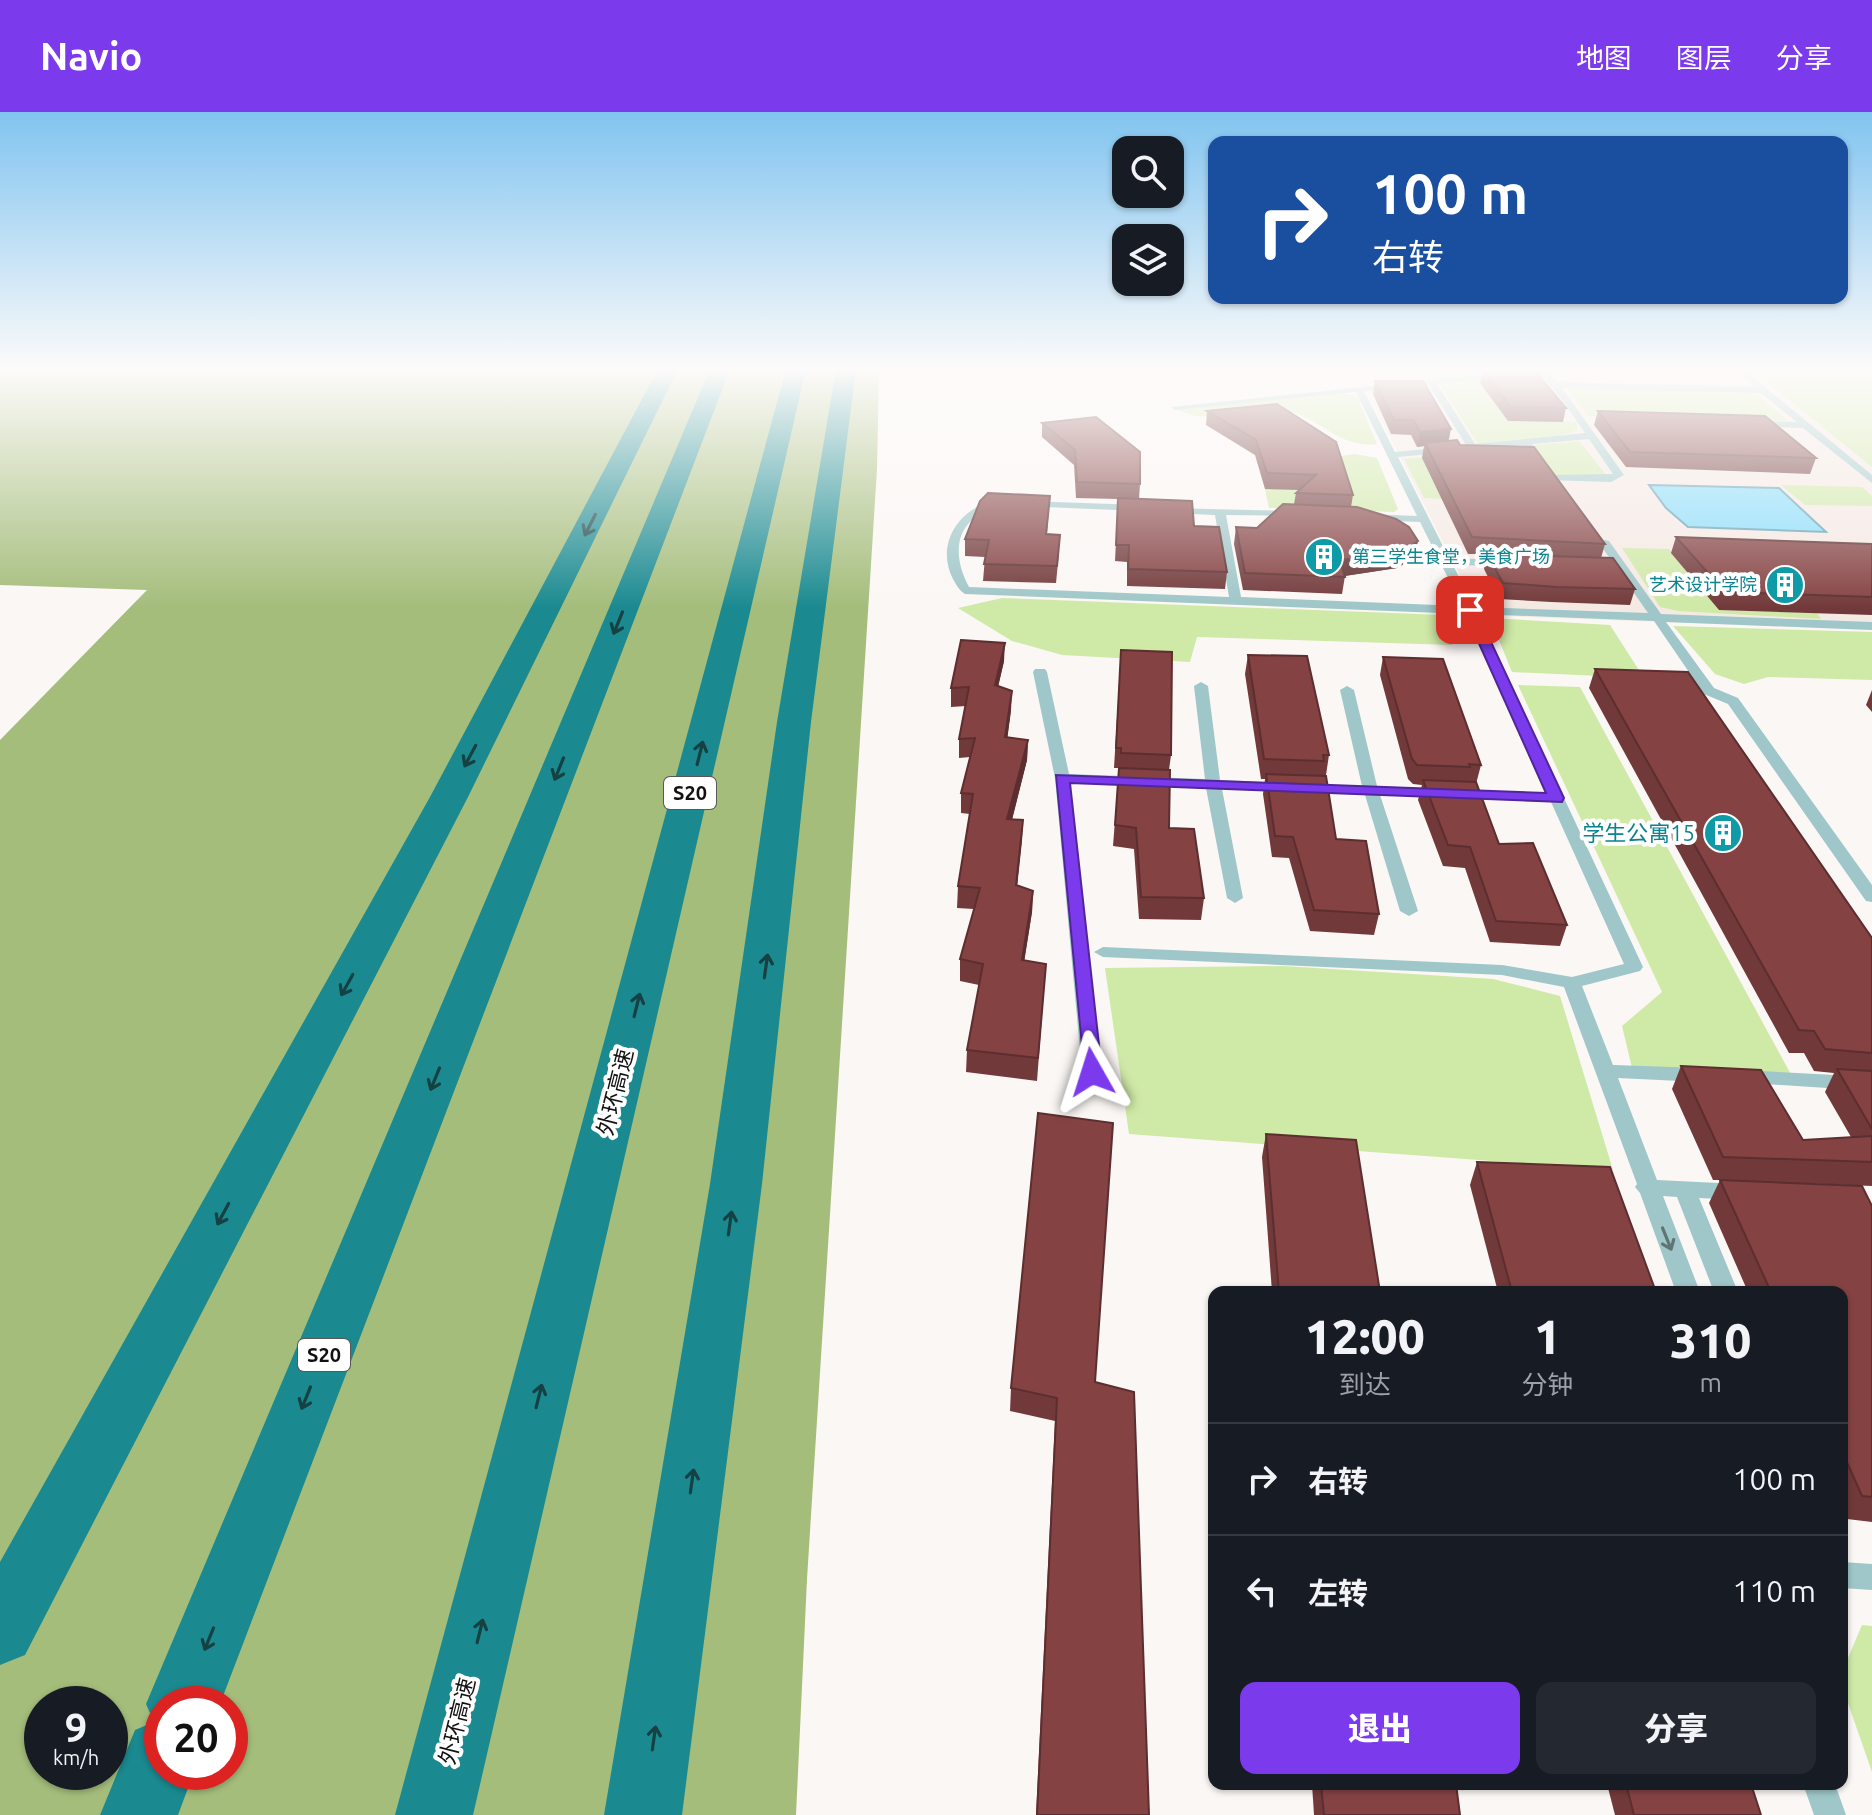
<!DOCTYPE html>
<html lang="zh">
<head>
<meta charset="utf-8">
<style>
	:root { --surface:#171b24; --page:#242831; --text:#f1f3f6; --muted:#9ea1a6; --line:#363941; --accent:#7c3aed }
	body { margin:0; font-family:Ubuntu,"Noto Sans SC",sans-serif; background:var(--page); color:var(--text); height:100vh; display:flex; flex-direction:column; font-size:30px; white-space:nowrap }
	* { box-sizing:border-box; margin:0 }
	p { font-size:26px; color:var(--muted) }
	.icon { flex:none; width:44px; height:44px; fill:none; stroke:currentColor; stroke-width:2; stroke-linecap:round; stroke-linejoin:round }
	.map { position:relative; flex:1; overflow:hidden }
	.side { position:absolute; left:1208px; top:1174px; width:640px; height:504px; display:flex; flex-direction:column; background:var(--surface); border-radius:16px; box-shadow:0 2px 6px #0004 }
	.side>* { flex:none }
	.hud { position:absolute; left:1208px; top:24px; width:640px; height:168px; border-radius:16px; box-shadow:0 2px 6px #0004; background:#1a4fa0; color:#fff; overflow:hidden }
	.tools { position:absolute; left:1112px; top:24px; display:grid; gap:16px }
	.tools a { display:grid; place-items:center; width:72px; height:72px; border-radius:16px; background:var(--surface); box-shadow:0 2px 6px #0004; font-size:40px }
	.speed { position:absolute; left:24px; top:1574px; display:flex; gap:16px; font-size:40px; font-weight:700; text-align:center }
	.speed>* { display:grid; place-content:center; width:104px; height:104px; border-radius:50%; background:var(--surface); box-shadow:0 2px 6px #0004; line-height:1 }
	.speed small { font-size:20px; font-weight:400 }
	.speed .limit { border:12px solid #d22; background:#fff; color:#111 }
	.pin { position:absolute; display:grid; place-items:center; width:68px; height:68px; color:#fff; margin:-34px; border-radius:16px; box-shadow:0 4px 12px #0006 }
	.me { position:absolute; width:88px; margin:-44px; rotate:354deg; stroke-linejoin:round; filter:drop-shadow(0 0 6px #0008) }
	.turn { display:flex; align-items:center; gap:28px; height:168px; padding:0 32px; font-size:36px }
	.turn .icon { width:104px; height:104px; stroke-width:2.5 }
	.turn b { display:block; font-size:56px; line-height:68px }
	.eta { display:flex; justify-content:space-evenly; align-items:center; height:136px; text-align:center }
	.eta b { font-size:48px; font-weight:800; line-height:56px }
	.primary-button { display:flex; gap:16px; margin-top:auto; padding:16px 32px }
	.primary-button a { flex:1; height:92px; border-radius:16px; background:var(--accent); color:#fff; font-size:32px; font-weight:800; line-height:92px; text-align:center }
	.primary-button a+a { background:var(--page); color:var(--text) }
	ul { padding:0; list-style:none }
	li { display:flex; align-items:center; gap:24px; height:112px; padding:0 32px; border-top:2px solid var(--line) }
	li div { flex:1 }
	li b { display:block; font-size:30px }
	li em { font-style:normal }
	header { display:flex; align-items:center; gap:48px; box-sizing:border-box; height:112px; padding:0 40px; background:var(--accent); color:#fff }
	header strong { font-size:38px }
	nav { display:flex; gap:44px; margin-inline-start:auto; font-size:28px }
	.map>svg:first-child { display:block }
	.built { fill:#f5e9e4 }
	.green { fill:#cfe9a7 }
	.forest { fill:#a4bd7b; fill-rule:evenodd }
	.water { fill:#88ddfb; stroke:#65a0b4; stroke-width:2 }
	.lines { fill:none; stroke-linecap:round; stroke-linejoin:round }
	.service { fill:#9fc6c8; fill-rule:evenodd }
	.motorway { fill:#1a8a90; fill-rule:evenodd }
	.wall { fill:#72393a }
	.shaded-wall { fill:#5d2e2f }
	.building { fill:#854243; stroke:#5d2e2f; stroke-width:2 }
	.oneway { stroke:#154143 }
	.oneway2 { stroke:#607475 }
	.route { fill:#7c3aed; stroke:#51269a; stroke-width:2 }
	.labels { text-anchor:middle; stroke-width:8; stroke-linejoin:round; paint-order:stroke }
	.far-culture-label { font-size:18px; fill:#0d838f; stroke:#fff; text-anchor:start }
	.shield { fill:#fff; stroke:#595858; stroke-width:2 }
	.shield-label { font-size:20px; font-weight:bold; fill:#121010 }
	.culture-label { font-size:22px; fill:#0d838f; stroke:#fff; text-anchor:end }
	.street-label { font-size:22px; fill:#121010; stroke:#fff }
</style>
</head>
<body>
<header>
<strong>Navio</strong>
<nav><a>地图</a><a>图层</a><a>分享</a></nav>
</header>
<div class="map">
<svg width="1872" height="1703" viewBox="0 0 1872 1703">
	<rect width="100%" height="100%" fill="#fbf7f5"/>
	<!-- built -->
	<path class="built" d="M1520 257H1862L1872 264V518L1480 503 1362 271Z"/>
	<!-- green -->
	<g class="green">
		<path d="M1751 257H1862L1872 263V355Z"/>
		<path d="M1525 262 1541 263 1546 272 1481 271 1563 310 1577 309V318L1568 322 1478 332 1439 271Z"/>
		<path d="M1566 276 1756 281 1788 309 1588 304Z"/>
		<path d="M1333 280 1357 284 1377 332C1340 337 1320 306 1286 298 1250 290 1213 317 1177 297Z"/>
		<path d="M1579 329 1606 363H1554L1534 333Z"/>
		<path d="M1523 335 1531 349 1423 348 1442 387 1424 386 1404 347Z"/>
		<path d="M1355 342 1377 346 1398 397 1394 400 1269 396 1265 377 1344 379 1334 345Z"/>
		<path d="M1781 373 1862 375 1872 384V394L1805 393Z"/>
		<path d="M1622 436 1669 437 1719 498 1817 501 1821 507 1678 499 1660 495Z"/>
		<path d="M1002 486 1444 503 1452 533 1197 525 1190 550 1062 543 1012 529 958 496Z"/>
		<path d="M1490 506 1610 513 1644 566 1512 560Z"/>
		<path d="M1673 514 1872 520V568L1768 565 1744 572 1715 562Z"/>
		<path d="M1518 573 1580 575 1794 968 1633 960 1622 914 1662 880Z"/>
		<path d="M1283 854 1493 867 1560 884 1613 1058 1129 1022 1105 856Z"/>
		<path d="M1862 1513 1872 1514V1660L1842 1574V1560Z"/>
	</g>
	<!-- forest -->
	<path class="forest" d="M879 257 877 357 807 1467 796 1703H0V628L147 478 0 473V258ZM42 1592H110V1660H42ZM162 1592H230V1660H162Z"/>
	<!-- water -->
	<path class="water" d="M1649 373 1779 376 1826 420 1688 415 1666 396Z"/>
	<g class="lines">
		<!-- service -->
		<g class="service">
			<path d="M1534 257H1544L1557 270 1755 275 1734 257H1743L1872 363V371L1803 316 1750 314 1753 309 1797 310 1761 281 1562 276 1624 363 1611 370 1546 368 1523 333 1398 345 1449 446 1507 448 1513 451 1507 454 1453 453 1474 495 1648 501 1599 431 1605 428 1609 429 1661 502 1872 510V518L1666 510 1714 576 1738 586 1872 773V790L1866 789 1728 592 1704 582 1654 509 1478 502 1643 855 1640 859 1582 874 1613 953 1701 956 1708 958 1711 963 1708 968 1701 970 1618 966 1657 1068 1739 1072 1747 1074 1750 1080 1747 1086 1739 1088 1699 1086 1738 1180H1714L1677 1085 1663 1084 1700 1180H1676L1640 1081 1635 1075 1637 1072 1564 875 1502 863 1103 845 1094 840 1103 835 1502 853 1572 865 1624 852 1551 690 1380 683 1418 799 1409 804 1400 799 1365 683 1222 677 1243 786 1235 791 1227 786 1206 676 1070 671 1102 960 1099 965H1085L1082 960 1055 666 1033 560 1035 557H1045L1047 560 1069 662 1205 667 1194 574 1201 570 1208 574 1220 668 1362 674 1340 578 1347 574 1354 578 1377 674 1546 681 1465 502 965 482C959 478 957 474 953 467 934 430 962 392 1000 388L1005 391 1004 393C959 402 948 436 969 475L1229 485 1215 403 1170 401 1165 398 1166 396 1296 399 1301 402 1300 404 1226 403 1241 485 1462 494 1420 410 1370 408 1365 405 1370 402 1417 404 1356 280 1175 298 1171 295ZM1539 262 1560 285 1585 321 1475 332 1437 272ZM1429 273 1466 333 1395 340 1364 279ZM1589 327 1613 362 1553 363 1532 332Z"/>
			<path d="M1026 389 1140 393 1145 396 1140 399 1022 394 1021 392Z"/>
			<path d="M1743 958 1872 965V979L1736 970 1733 965 1736 960Z"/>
			<path d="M1842 1450 1872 1452V1478L1842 1476Z"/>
			<path d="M1803 1672H1835L1846 1703H1814Z"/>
		</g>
		<!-- motorway -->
		<g class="motorway">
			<path d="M658 257H678L468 685 25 1543 0 1553V1450L430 685Z"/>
			<path d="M710 257H730L220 1592H162V1660H194L178 1703H100L135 1618 154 1610 146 1592Z"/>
			<path d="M786 257H806L473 1703H395Z"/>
			<path d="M836 257H856L811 610 762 1072 682 1703H604L710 1072 777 610Z"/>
		</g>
	</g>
	<!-- wall -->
	<g class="wall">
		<path d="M1483 258 1566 296 1563 310 1508 309 1480 271Z"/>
		<path d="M1375 269 1448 329 1460 333 1605 432 1601 446 1635 477 1630 493 1551 490 1499 487 1484 457 1487 442H1468L1422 346 1424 334 1417 335 1411 323 1391 322 1373 282Z"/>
		<path d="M1207 299 1353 383 1351 395 1415 445 1397 456 1345 464 1342 482 1243 478 1234 432 1236 415 1257 416 1294 392 1296 381 1299 378 1265 377 1255 343 1206 313Z"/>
		<path d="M1598 299 1816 346 1810 362 1626 355 1594 313Z"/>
		<path d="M1042 311 1140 372 1139 387 1194 414 1227 460 1225 477 1127 474V450L1115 449 1118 387 1076 386 1074 353 1042 325Z"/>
		<path d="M1050 384 1047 422 1059 440 1056 471 983 469 985 445 965 444V427Z"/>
		<path d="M1676 425 1872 432V503L1719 498 1671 441Z"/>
		<path d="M1121 538 1171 643 1169 658V716L1204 786 1201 808 1139 807 1134 737 1113 734 1119 656H1114Z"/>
		<path d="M1248 543 1329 643 1326 663H1321V664L1336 727 1379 802 1374 823 1310 819 1289 746 1272 745 1263 682 1265 667H1261L1245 562Z"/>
		<path d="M1383 545 1481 653 1476 672 1499 732 1567 813 1560 834 1490 830 1465 756 1443 754 1418 688 1422 673 1413 672 1408 667 1380 563Z"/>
		<path d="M1004 549 998 575 1011 598 1007 626 1028 628 1027 648 1012 707 1023 708 1017 773 1033 779 1032 800 1024 849 1046 852 1037 969 966 960 967 938 979 873 960 869V847L974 797 957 796 958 774 970 702 961 701V681L970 645 959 646V627L966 594 951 595V576Z"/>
		<path d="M1595 557 1872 826V1074L1800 1071 1872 1094V1410L1847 1407 1842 1396V1180H1748L1709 1091 1720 1068H1713L1672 977 1681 954 1803 1028 1851 1025 1825 980 1834 961 1814 959 1804 941H1789L1589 576Z"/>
		<path d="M1872 578V600L1866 593Z"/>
		<path d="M1266 1022 1380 1180H1272L1262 1045Z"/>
		<path d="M1477 1050 1656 1180H1498L1470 1073Z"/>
		<path d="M1095 1270 1149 1703H1036L1055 1309 1010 1299 1011 1276Z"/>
		<path d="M1312 1672H1456L1460 1703H1314Z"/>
		<path d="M1607 1672H1751L1761 1703H1615Z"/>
	</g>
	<!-- shaded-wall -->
	<g class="shaded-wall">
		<path d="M1451 317 1448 332 1425 331 1424 334 1417 335 1420 320Z"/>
		<path d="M1418 429 1415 445 1397 456 1337 465 1340 448Z"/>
		<path d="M1005 531 1004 549 994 592 995 573Z"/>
		<path d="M1012 579 1011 598 1005 645V625Z"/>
		<path d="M1028 628 1027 648 1007 728V707Z"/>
		<path d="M1023 708 1022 729 1015 794 1016 773Z"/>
		<path d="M1033 779 1032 800 1021 870 1022 848Z"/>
	</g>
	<!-- building -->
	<g class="building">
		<path d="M1483 258H1534L1566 296 1511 295Z"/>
		<path d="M1375 269H1423L1451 317 1420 320 1414 308H1394Z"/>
		<path d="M1277 292 1336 330 1353 383 1296 381 1316 363 1267 361 1256 328 1207 299Z"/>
		<path d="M1598 299 1765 304 1816 346 1630 340Z"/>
		<path d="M1096 305 1140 340V372L1077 370 1075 338 1042 311Z"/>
		<path d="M1457 328 1460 333 1534 335 1605 432 1472 425 1425 331Z"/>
		<path d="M988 381 1050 384 1046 422 1060 423 1057 454 984 452 989 428 965 427 980 389Z"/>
		<path d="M1118 386 1192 389 1194 414 1219 415 1227 460 1128 457 1129 433H1116Z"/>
		<path d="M1283 392 1357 395 1396 407 1409 415 1418 429 1401 440 1340 448 1345 465 1245 461 1236 415 1257 416Z"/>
		<path d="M1676 425 1872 432V485L1725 480Z"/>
		<path d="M1487 442 1613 446 1635 477 1556 475 1503 471Z"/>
		<path d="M961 528 1005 531 995 573 1012 579 1005 625 1028 628 1007 707 1023 708 1016 773 1033 779 1022 848 1046 852 1038 946 967 938 983 852 960 847 980 776 958 774 973 682 961 681 975 626 959 627 969 575 951 576Z"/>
		<path d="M1121 538 1172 540 1171 643 1121 641V636H1116Z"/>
		<path d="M1248 543 1307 544 1329 643H1323L1324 649 1264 647Z"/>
		<path d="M1383 545 1443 547 1481 653 1469 652 1470 655 1417 653 1412 647Z"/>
		<path d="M1595 557 1688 560 1872 826V941L1825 937 1814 919 1799 918Z"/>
		<path d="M1119 656 1170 658 1169 716 1194 717 1204 786 1141 785 1136 716 1115 713Z"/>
		<path d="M1266 662 1326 664 1336 727 1366 729 1379 802 1314 798 1293 725 1275 724Z"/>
		<path d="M1423 668 1476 670 1499 732 1533 731 1567 813 1496 809 1470 735 1448 733Z"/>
		<path d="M1681 954 1761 958 1803 1028 1872 1024V1050L1723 1045Z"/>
		<path d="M1837 957 1872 959V1017Z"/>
		<path d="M1038 1001 1113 1011 1095 1270 1134 1280 1149 1703H1037L1057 1286 1011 1276Z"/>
		<path d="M1266 1022 1356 1028 1380 1180H1279Z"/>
		<path d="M1477 1050 1610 1055 1656 1180H1512Z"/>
		<path d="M1720 1068 1862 1074 1872 1094V1385L1862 1384 1842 1339V1180H1771Z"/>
		<path d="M1321 1672H1456L1460 1703H1324Z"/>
		<path d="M1626 1672H1751L1761 1703H1634Z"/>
	</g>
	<!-- one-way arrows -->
	<defs><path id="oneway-shaft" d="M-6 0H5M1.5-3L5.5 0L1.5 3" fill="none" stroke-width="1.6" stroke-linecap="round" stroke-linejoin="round" transform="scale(2)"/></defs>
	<g class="oneway">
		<use href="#oneway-shaft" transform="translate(590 413) rotate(117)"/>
		<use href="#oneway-shaft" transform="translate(618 511) rotate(112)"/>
		<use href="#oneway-shaft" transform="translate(700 641) rotate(-76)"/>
		<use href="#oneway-shaft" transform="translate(470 644) rotate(118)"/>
		<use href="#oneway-shaft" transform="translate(559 657) rotate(112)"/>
		<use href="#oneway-shaft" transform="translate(766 854) rotate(-82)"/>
		<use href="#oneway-shaft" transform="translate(347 873) rotate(119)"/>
		<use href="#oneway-shaft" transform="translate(637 893) rotate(-76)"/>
		<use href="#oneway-shaft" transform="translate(435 967) rotate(112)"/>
		<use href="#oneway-shaft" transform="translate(223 1102) rotate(118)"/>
		<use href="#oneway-shaft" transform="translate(730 1111) rotate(-82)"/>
		<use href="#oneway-shaft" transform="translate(539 1284) rotate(-76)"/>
		<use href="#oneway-shaft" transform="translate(306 1286) rotate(112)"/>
		<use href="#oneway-shaft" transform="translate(692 1369) rotate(-82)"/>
		<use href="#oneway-shaft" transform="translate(480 1519) rotate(-76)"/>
		<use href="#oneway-shaft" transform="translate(209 1527) rotate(112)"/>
		<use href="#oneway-shaft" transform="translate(654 1626) rotate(-82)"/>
	</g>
	<use class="oneway2" href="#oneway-shaft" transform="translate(1667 1127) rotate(68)"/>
	<!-- sky -->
	<linearGradient id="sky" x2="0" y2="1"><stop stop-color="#81c4f0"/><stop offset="0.52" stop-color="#fdfbfa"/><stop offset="1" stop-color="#fdfbfa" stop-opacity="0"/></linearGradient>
	<rect width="1872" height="496" fill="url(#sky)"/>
	<!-- route -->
	<path class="route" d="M1470 494 1476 498 1564 686 1562 690 1070 671 1102 960 1099 965H1085L1056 663 1546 681 1464 498Z"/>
	<!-- icons -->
	<defs>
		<g id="building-disc" transform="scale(2)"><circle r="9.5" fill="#0f9aa8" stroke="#fff"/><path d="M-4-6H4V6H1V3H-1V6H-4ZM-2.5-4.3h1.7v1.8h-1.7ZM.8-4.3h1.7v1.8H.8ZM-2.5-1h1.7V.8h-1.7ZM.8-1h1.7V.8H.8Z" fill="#fff"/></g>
	</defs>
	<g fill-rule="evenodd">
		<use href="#building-disc" x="1324" y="445"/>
		<use href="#building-disc" x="1785" y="473"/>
		<use href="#building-disc" x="1723" y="721"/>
	</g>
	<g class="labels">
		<!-- far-culture labels -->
		<g class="far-culture-label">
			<text x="1352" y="451">第三学生食堂，美食广场</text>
			<text x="1757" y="479" text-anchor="end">艺术设计学院</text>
		</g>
		<!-- shield labels -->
		<g class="shield">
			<rect x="664" y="665" width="52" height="32" rx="6"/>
			<rect x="298" y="1227" width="52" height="32" rx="6"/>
		</g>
		<g class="shield-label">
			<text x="690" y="688">S20</text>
			<text x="324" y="1250">S20</text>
		</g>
		<!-- culture labels -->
		<g class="culture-label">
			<text x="1695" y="729">学生公寓15</text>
		</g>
		<!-- street labels -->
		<g class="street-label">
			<text transform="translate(615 980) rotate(-76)" y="8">外环高速</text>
			<text transform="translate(457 1609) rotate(-76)" y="8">外环高速</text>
		</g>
	</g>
</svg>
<div class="tools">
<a><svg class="icon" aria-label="search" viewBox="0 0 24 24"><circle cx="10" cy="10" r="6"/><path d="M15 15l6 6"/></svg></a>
<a><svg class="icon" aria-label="layers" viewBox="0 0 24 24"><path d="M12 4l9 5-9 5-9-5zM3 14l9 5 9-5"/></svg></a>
</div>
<div class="speed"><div>9<small>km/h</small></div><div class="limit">20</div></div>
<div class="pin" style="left:1470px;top:498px;background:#d93025"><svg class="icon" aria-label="arrive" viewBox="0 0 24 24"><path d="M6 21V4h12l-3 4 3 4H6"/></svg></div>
<svg class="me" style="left:1092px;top:960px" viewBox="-20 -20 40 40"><path d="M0-17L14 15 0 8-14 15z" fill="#7c3aed" stroke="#fff" stroke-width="4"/></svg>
<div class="hud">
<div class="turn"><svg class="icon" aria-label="right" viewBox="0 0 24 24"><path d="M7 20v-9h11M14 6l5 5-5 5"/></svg><div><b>100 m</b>右转</div></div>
</div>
<section class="side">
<div class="eta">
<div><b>12:00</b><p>到达</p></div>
<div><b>1</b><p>分钟</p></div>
<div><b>310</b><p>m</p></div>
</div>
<ul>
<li><svg class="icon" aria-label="right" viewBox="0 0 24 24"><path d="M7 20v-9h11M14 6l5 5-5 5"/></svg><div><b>右转</b></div><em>100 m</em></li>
<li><svg class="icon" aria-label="left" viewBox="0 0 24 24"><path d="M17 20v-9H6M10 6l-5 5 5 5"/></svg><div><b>左转</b></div><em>110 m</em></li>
</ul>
<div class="primary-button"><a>退出</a><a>分享</a></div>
</section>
</div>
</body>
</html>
